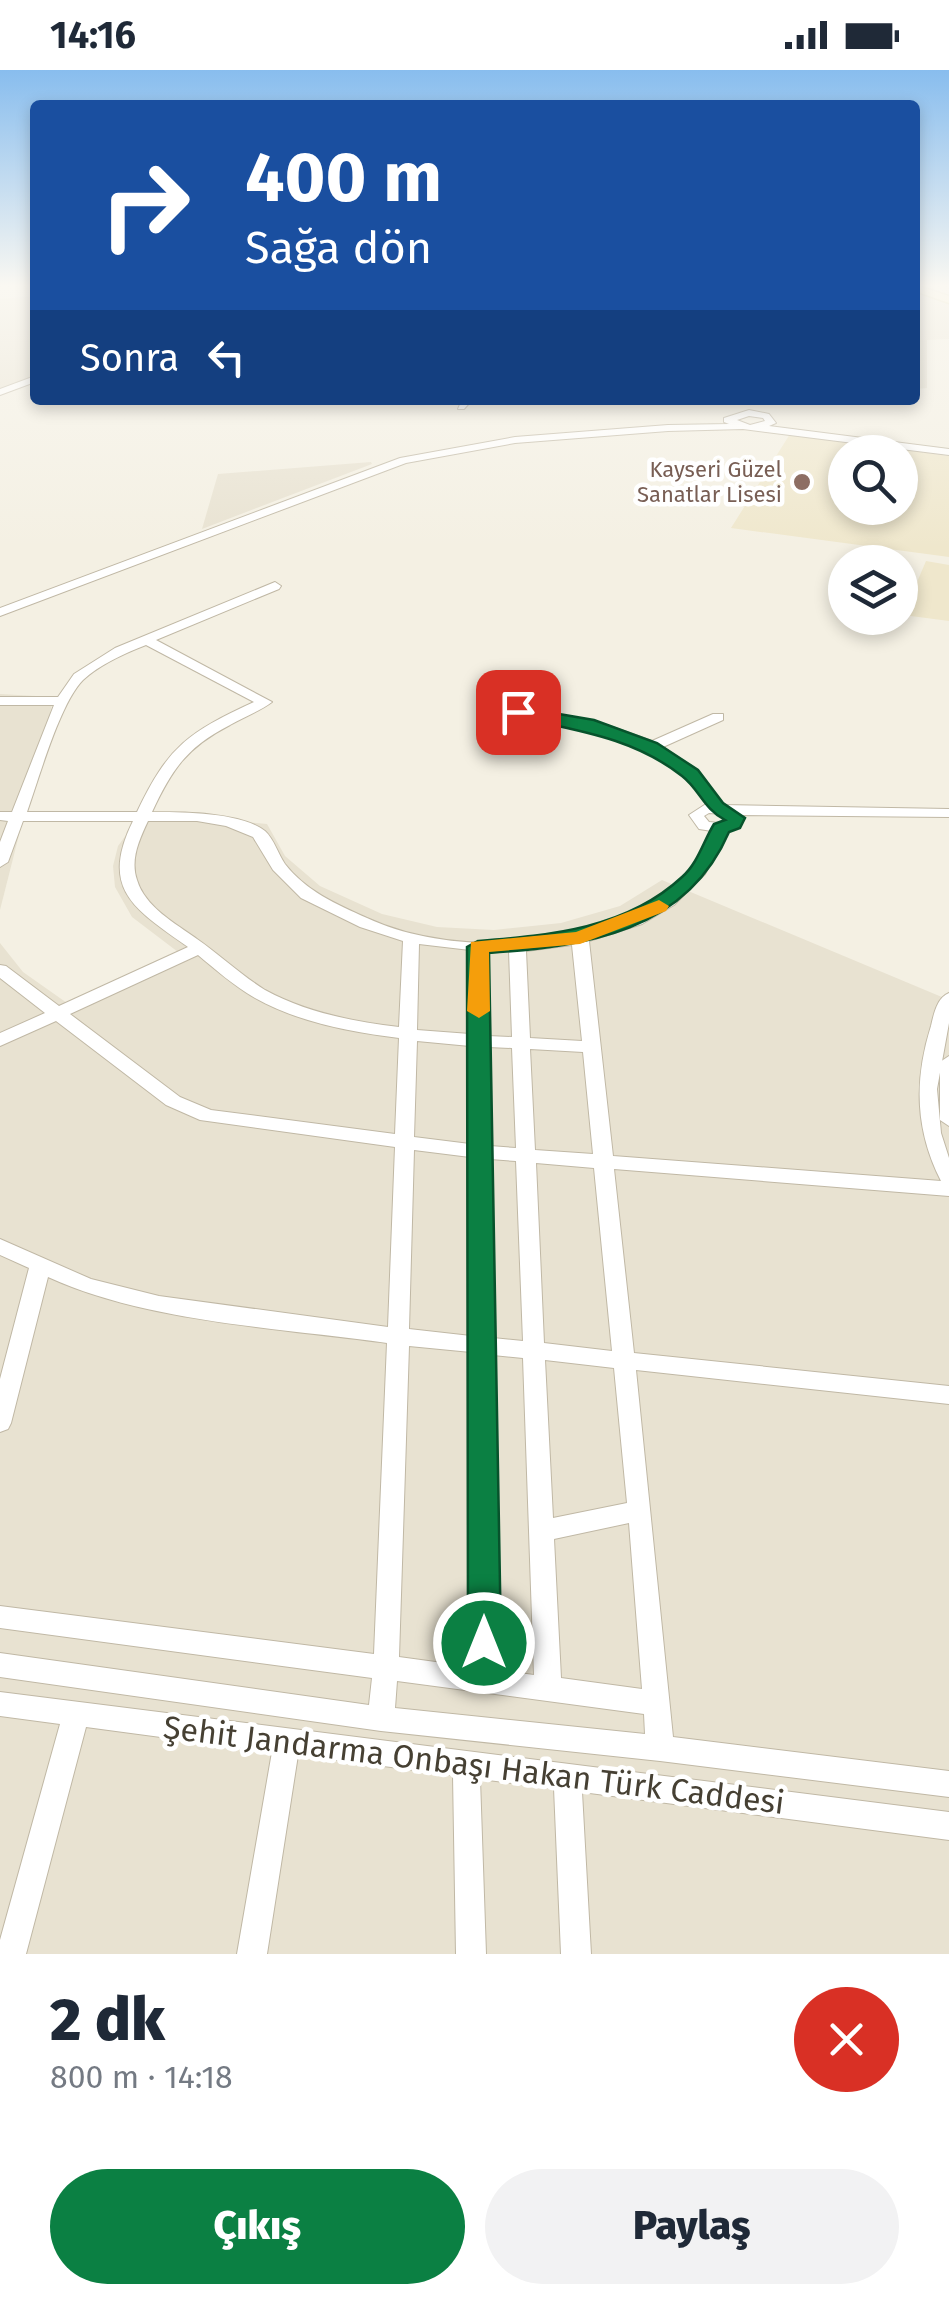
<!DOCTYPE html>
<html lang="tr">
<head>
<meta charset="utf-8">
<style>
	:root { --surface:#fff; --page:#f2f2f3; --text:#1f2937; --muted:#747a83; --accent:#0b8043 }
	body { margin:0; font-family:"Fira Sans",sans-serif; background:var(--page); color:var(--text); height:100vh; display:flex; flex-direction:column; font-size:38px; white-space:nowrap }
	* { box-sizing:border-box; margin:0 }
	p { font-size:32px; color:var(--muted) }
	.icon { flex:none; width:55px; height:55px; fill:none; stroke:currentColor; stroke-width:2; stroke-linecap:round; stroke-linejoin:round }
	.map { position:relative; height:1884px; overflow:hidden }
	.drawer { display:flex; flex-direction:column; background:var(--surface); flex:1 }
	.drawer>* { flex:none }
	.banner { position:absolute; left:30px; top:30px; width:890px; height:305px; border-radius:10px; box-shadow:0 5px 15px #0003; background:#1a4fa0; color:#fff; overflow:hidden }
	.tools { position:absolute; left:828px; top:365px; display:grid; gap:20px }
	.tools a { display:grid; place-items:center; width:90px; height:90px; border-radius:50%; background:var(--surface); box-shadow:0 5px 15px #0003; font-size:50px }
	.pin { position:absolute; display:grid; place-items:center; width:85px; height:85px; color:#fff; margin:-42px; border-radius:20px; box-shadow:0 5px 15px #0006 }
	.me { position:absolute; width:110px; margin:-55px; rotate:0deg; stroke-linejoin:round; filter:drop-shadow(0 0 8px #0008) }
	.turn { display:flex; align-items:center; gap:35px; height:210px; padding:0 50px; font-size:45px }
	.turn .icon { width:130px; height:130px; stroke-width:2.5 }
	.turn b { display:block; font-size:70px; line-height:85px }
	.then { display:flex; align-items:center; height:95px; padding:0 50px; background:#0003; gap:20px; font-size:38px }
	.round { display:grid; place-items:center; flex:none; width:105px; height:105px; border-radius:52px; background:var(--page) }
	.overview { display:flex; align-items:center; justify-content:space-between; height:170px; padding:0 50px }
	h1 { font-size:60px; font-weight:800; line-height:75px }
	.action { display:flex; gap:20px; margin-top:auto; padding:20px 50px }
	.action a { flex:1; height:115px; border-radius:60px; background:var(--accent); color:#fff; font-size:40px; font-weight:800; line-height:115px; text-align:center }
	.action a+a { background:var(--page); color:var(--text) }
	.status { display:flex; justify-content:space-between; align-items:center; height:70px; padding:0 50px; background:var(--surface); direction:ltr }
	.status svg { height:28px; fill:currentColor }
	.map>svg:first-child { display:block }
	.residential { fill:#e8e2d1 }
	.education { fill:#efe7cc; fill-rule:evenodd }
	.lines { fill:none; stroke-linecap:round; stroke-linejoin:round }
	.street-casing { stroke:#c0b8a5; stroke-width:2 }
	.secondary-casing { stroke:#d8ca8e; stroke-width:3 }
	.street { fill:#fff; fill-rule:evenodd }
	.secondary { fill:#fff4c2; fill-rule:evenodd }
	.route { fill:#0b8043; stroke:#07532c; stroke-width:2.5 }
	.slow { fill:#f59e0b }
	.education-dot { fill:#8d6e63; stroke:#fff; stroke-width:4 }
	.labels { text-anchor:middle; stroke-width:9; stroke-linejoin:round; paint-order:stroke }
	.far-education-label { font-size:22px; fill:#785e54; stroke:#fff; text-anchor:end }
	.near-street-label { font-size:32px; fill:#464033; stroke:#fff }
</style>
</head>
<body>
<div class="status"><b>14:16</b><svg viewBox="0 0 49 12"><path d="M0 12V9h3v3zM5 12V6h3v6zM10 12V3h3v9zM15 12V0h3v12zM26 1h20v11H26zM47 4h2v5h-2z"/></svg></div>
<div class="map">
<svg width="949" height="1884" viewBox="0 0 949 1884">
	<rect width="100%" height="100%" fill="#f4f0e3"/>
	<!-- residential -->
	<g class="residential">
		<path d="M916 215 949 228V269L927 270V318L915 319Z"/>
		<path d="M35 226V311L0 322V229Z"/>
		<path d="M371 392 372 394 202 459 218 404Z"/>
		<path d="M0 624 54 627 0 840Z"/>
		<path d="M142 743 267 754 285 786 320 816 382 844 437 857 494 860 561 853 620 836 662 810 949 930V1884H0V873L23 902 67 933 178 882 132 847 115 817 113 796 118 776Z"/>
	</g>
	<!-- education -->
	<g class="education">
		<path d="M790 364 949 386V487L731 458ZM845 382H900V438H845Z"/>
		<path d="M926 491 949 495V551L903 545Z"/>
	</g>
	<g class="lines">
		<!-- street casing -->
		<g class="street-casing">
			<g id="street">
				<path d="M35 306V312L0 325V319Z"/>
				<path d="M462 330H472L464 339H458Z"/>
				<path d="M749 340 769 344 776 353 769 356 949 379V385L743 359 668 361 515 373 406 393 0 546V538L400 388 515 367 668 355 729 354 724 352V348ZM749 346 763 348 765 351 750 355 737 350Z"/>
				<path d="M275 512 281 516 279 519 156 570 272 632C260 641 244 647 230 655 187 677 172 699 152 742 181 742 241 742 265 761 274 769 278 784 285 794 306 821 336 834 367 848 459 891 620 881 690 802 700 791 706 775 712 761L699 759 689 745 706 734C663 665 585 660 513 645L511 642 518 638 607 655 652 671 713 644H723V650L663 677C688 693 705 710 722 735L949 739V747L738 745 743 751 727 761 705 804 674 835 642 854 589 871 613 1086 941 1111C915 1060 914 1010 931 956 934 943 937 928 949 923V953L937 1019 941 1063 949 1088V1126L614 1099 634 1283 949 1316V1334L636 1300 673 1667 949 1701V1727L660 1691 381 1661 0 1607V1583L369 1635 372 1608 0 1558V1536L374 1584 387 1273C279 1258 146 1252 48 1207L11 1353 8 1359 0 1362V1309L29 1198 0 1185V1169L91 1209 159 1226 388 1257 395 1077 200 1050 166 1035 56 951 0 976V963L45 943 0 908V895L6 896 59 936 188 877C135 839 99 820 133 751H23L8 792 0 797V772L8 751 0 750V742H12L54 635H0V627H58L74 604 115 578ZM146 575 254 632C189 662 168 676 137 742H27C39 708 60 633 83 610 99 595 125 583 146 575ZM709 743 722 744 726 749 719 753 709 752 704 746ZM148 751H197L226 756 253 767 273 800 301 828 360 857 403 871 399 957C354 952 305 942 265 920 241 905 220 885 197 869 175 853 145 837 137 810 130 790 139 770 148 751ZM419 874 470 880V964L417 960ZM572 875 582 971 530 968 526 881ZM509 881 512 967 488 966 486 882ZM198 885C216 900 234 916 255 928 297 952 351 962 399 968L395 1064 211 1040 180 1027 70 944ZM417 971 470 976V1074L414 1067ZM488 977 512 978 516 1078 490 1076ZM530 979 583 982 593 1084 535 1080ZM414 1080 470 1087 471 1266 409 1259ZM490 1089 516 1091 523 1271 493 1268ZM536 1093 594 1098 612 1281 544 1273ZM409 1276 471 1282 472 1597 399 1587ZM493 1285 523 1288 534 1605 498 1600ZM545 1290 614 1298 627 1433 553 1448ZM629 1453 642 1619 561 1608 554 1469ZM397 1611 644 1644 645 1664 395 1638Z"/>
				<path d="M949 986V1056L940 1050V992Z"/>
				<path d="M0 1622 949 1742V1770L582 1722 591 1884H561L554 1718 480 1709 486 1884H456L453 1705 298 1685 267 1884H237L272 1682 86 1657 26 1884H0V1870L60 1654 0 1646Z"/>
			</g>
		</g>
		<!-- secondary casing -->
		<g class="secondary-casing">
			<path id="secondary" d="M915 215 949 226V233L915 221Z"/>
		</g>
		<!-- street -->
		<use href="#street" class="street"/>
		<!-- secondary -->
		<use href="#secondary" class="secondary"/>
	</g>
	<!-- sky -->
	<linearGradient id="sky" x2="0" y2="1"><stop stop-color="#88bdee"/><stop offset="0.45" stop-color="#faf8f2"/><stop offset="1" stop-color="#faf8f2" stop-opacity="0"/></linearGradient>
	<rect width="949" height="479" fill="url(#sky)"/>
	<!-- route -->
	<path class="route" d="M518 637 594 650 657 673 698 700 723 733 745 748 740 758 729 762C686 862 587 876 489 883L501 1573 496 1584 484 1588 473 1584 468 1573 467 877 478 871C551 865 626 859 682 807 698 793 703 772 714 754L725 750C704 739 699 719 682 706 631 666 572 660 512 646L509 642Z"/>
	<!-- slow -->
	<path class="slow" d="M659 830 669 836 666 841 580 874 489 882 490 941 479 948 467 941 471 872 576 862Z"/>
	<!-- markers -->
	<circle class="education-dot" cx="802" cy="412" r="10"/>
	<g class="labels">
		<!-- far-education labels -->
		<g class="far-education-label">
			<text x="782" y="407">Kayseri Güzel<tspan x="782" dy="25">Sanatlar Lisesi</tspan></text>
		</g>
		<!-- near-street labels -->
		<g class="near-street-label">
			<text transform="translate(474 1695) rotate(7)" y="11">Şehit Jandarma Onbaşı Hakan Türk Caddesi</text>
		</g>
	</g>
</svg>
<div class="tools">
<a><svg class="icon" aria-label="search" viewBox="0 0 24 24"><circle cx="10" cy="10" r="6"/><path d="M15 15l6 6"/></svg></a>
<a><svg class="icon" aria-label="layers" viewBox="0 0 24 24"><path d="M12 4l9 5-9 5-9-5zM3 14l9 5 9-5"/></svg></a>
</div>
<div class="pin" style="left:518px;top:642px;background:#d93025"><svg class="icon" aria-label="arrive" viewBox="0 0 24 24"><path d="M6 21V4h12l-3 4 3 4H6"/></svg></div>
<svg class="me" style="left:484px;top:1573px" viewBox="-20 -20 40 40"><circle r="17" fill="#0b8043" stroke="#fff" stroke-width="3"/><path d="M0-11L8 9 0 5-8 9z" fill="#fff"/></svg>
<div class="banner">
<div class="turn"><svg class="icon" aria-label="right" viewBox="0 0 24 24"><path d="M7 20v-9h11M14 6l5 5-5 5"/></svg><div><b>400 m</b>Sağa dön</div></div>
<div class="then">Sonra<svg class="icon" aria-label="left" viewBox="0 0 24 24"><path d="M17 20v-9H6M10 6l-5 5 5 5"/></svg></div>
</div>
</div>
<section class="drawer">
<div class="overview"><div><h1>2 dk</h1><p>800 m · 14:18</p></div><a class="round" style="background:#d93025;color:#fff"><svg class="icon" aria-label="close" viewBox="0 0 24 24"><path d="M6 6l12 12M18 6L6 18"/></svg></a></div>
<div class="action"><a>Çıkış</a><a>Paylaş</a></div>
</section>
</body>
</html>
